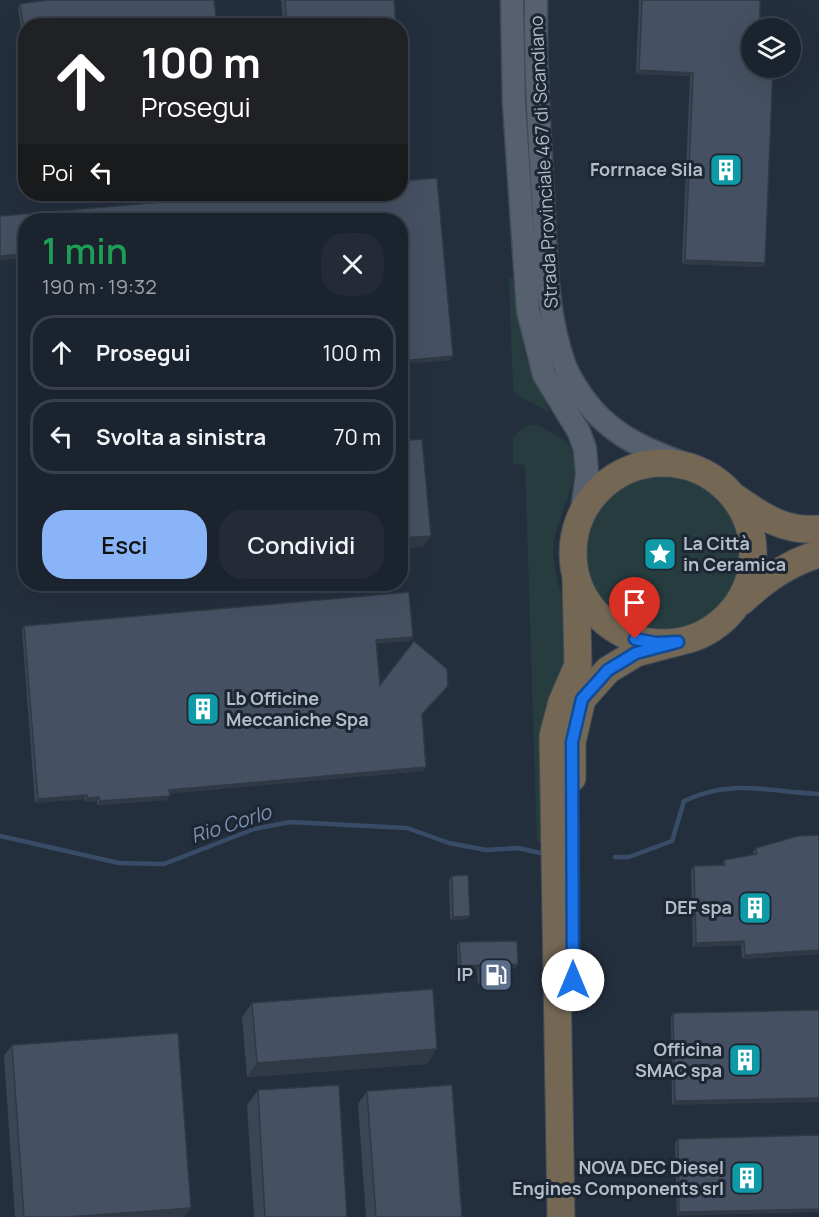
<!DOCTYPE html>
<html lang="it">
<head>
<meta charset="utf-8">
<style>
	:root { --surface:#1b232e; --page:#242b36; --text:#f1f3f6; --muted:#a0a4aa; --line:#39404a; --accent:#8ab4f8 }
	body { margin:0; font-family:Manrope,sans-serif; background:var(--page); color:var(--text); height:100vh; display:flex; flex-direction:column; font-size:22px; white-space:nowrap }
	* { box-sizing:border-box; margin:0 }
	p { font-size:20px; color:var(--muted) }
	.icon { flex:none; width:33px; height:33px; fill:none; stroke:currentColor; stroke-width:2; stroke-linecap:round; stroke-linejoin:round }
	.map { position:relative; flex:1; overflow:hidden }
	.side { position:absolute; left:18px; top:213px; width:390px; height:378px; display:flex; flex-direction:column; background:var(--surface); border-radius:24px; box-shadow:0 6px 24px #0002,0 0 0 2px var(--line) }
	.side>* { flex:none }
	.top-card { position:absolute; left:18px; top:18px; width:390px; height:183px; border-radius:24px; box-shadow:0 6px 24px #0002,0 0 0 2px var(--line); background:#202124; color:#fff; overflow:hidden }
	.buttons { position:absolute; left:741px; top:18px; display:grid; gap:12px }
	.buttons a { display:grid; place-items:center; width:60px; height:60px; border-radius:50%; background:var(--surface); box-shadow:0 6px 24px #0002,0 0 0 2px var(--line); font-size:30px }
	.pin { position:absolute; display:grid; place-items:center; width:51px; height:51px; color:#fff; margin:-62px -26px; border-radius:50% 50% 50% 0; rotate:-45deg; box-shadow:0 0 6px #0007 }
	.pin .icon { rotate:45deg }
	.me { position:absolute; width:66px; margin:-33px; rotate:0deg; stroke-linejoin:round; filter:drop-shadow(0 0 4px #0008) }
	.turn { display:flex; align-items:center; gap:21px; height:126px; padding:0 24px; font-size:27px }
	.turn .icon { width:78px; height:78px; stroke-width:2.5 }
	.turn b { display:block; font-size:42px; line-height:51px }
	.then { display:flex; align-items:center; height:57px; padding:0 24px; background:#0003; gap:12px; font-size:22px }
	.round { display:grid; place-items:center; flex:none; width:63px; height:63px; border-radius:24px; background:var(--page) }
	.head { display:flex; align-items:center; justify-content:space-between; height:102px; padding:0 24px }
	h1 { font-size:36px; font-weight:600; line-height:45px; color:#1e9e55 }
	.primary-button { display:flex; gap:12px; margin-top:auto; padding:12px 24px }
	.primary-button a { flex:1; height:69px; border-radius:24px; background:var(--accent); color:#111; font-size:24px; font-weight:600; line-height:69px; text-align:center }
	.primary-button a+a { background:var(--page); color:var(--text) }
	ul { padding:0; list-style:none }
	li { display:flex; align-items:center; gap:18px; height:75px; margin:0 12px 9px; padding:0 12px; border:3px solid var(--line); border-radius:24px }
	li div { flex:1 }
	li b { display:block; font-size:22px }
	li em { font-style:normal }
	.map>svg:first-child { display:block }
	.green { fill:#263c3f }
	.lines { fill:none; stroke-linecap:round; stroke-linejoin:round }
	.stream { stroke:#394c67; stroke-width:4.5 }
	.primary-casing { stroke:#414a57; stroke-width:25 }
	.highway-casing { stroke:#434c59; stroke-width:29 }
	.primary { stroke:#56606e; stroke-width:22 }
	.highway { stroke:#746855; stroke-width:27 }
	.wall { fill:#3b4654 }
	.shaded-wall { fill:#303945 }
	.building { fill:#455162; stroke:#303945; stroke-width:1.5 }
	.route-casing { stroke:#114b97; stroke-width:15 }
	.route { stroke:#1a73e8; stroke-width:10 }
	.labels { text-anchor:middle; stroke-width:6; stroke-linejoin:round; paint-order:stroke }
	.street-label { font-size:18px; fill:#b4bcc9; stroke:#1d2633 }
	.poi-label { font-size:18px; font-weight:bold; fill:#b4bcc9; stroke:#1d2633; text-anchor:end }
	.water-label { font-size:20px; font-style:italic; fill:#7c92b1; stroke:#1d2633 }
</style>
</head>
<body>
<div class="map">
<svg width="819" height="1217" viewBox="0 0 819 1217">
	<rect width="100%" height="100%" fill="#242f3e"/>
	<!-- green -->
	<g class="green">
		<path d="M509 278H513L525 356 550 413 517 395 513 389Z"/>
		<path d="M531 424 540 426 568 442C586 475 559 509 554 542 549 575 569 601 568 632 567 701 555 772 549 841L537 842 525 465 513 464V438L522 428Z"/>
		<circle cx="662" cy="553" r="80"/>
	</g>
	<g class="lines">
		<!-- stream -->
		<g class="stream">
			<path d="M0 836 119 863 164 864 254 829 290 822 407 828 449 843 486 850 518 848 545 854"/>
			<path d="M615 857H629L672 841 684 801C733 778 768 792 819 794"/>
		</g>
		<!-- primary casing -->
		<g class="primary-casing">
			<g id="primary">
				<path d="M512 0 514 103 528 311 544 375 579 432 585 449 587 475 582 511"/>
				<path d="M536 0C535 65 539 130 543 195 546 251 545 312 565 366 573 385 589 408 604 421 630 445 664 456 696 468"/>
			</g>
		</g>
		<!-- highway casing -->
		<g class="highway-casing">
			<g id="highway">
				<circle cx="663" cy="553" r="90"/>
				<path d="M736 498C763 517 785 532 819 529"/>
				<path d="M742 601C765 580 788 563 819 554"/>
				<path d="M572 778V742L582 699 608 670 636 653 678 642"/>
				<path d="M561 1217 553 736 562 702 578 665 576 579"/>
			</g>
		</g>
		<!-- primary -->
		<use href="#primary" class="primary"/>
		<!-- highway -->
		<use href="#highway" class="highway"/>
	</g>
	<!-- wall -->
	<g class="wall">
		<path d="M281 0H394L396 26H283Z"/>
		<path d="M639 0H760L752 28 765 263 763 267 682 264 690 76 636 74Z"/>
		<path d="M20 4 26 26V65L18 8Z"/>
		<path d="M437 178 453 356 450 360 400 364V220H26V313L21 258 0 260V216L257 194H400V181Z"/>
		<path d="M26 477V541L21 484Z"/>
		<path d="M24 626 413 637 410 641 377 643 380 685 445 690 422 715 426 767 423 771 169 793 167 800 97 805V801L85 802 84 799 35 803 22 630Z"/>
		<path d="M756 848 819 954 742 959 741 945 693 947 691 870 694 866 722 865 724 860 754 854 753 852Z"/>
		<path d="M452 876 468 919 450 920 449 880Z"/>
		<path d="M459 942 516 968 498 969V981L495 984H478L477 969 458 970 457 945Z"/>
		<path d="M252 1003 427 1064 247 1077 242 1017Z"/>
		<path d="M819 1010 672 1105 671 1017 673 1013Z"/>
		<path d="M12 1045 185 1217H15L4 1056Z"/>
		<path d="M258 1090 347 1217H254L247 1105Z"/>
		<path d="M367 1091 462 1217H366L358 1104Z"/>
		<path d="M819 1135 677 1216 675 1143 678 1139Z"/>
	</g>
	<!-- shaded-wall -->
	<g class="shaded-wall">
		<path d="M639 70 693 73 690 76 636 74Z"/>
		<path d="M23 254 21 258 0 260V256Z"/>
		<path d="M685 260 765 263 763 267 682 264Z"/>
		<path d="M453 356 450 360 400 364V361Z"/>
		<path d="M431 536 423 547 400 549V538Z"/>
		<path d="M413 637 410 641 374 643 376 640Z"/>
		<path d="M426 767 423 771 166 794 169 790Z"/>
		<path d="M87 795 84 799 35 803 38 799Z"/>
		<path d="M170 796 167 800 97 805 100 801Z"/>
		<path d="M99 797 97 801 85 802 87 798Z"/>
		<path d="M470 916 468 919 450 920 453 917Z"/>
		<path d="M744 941 741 945 693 947 696 943Z"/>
		<path d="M819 950V954L742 959 745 955Z"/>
		<path d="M518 964 516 968 496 969 498 965Z"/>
		<path d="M480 965 477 969 458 970 461 966Z"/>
		<path d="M481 980 498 981 495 984H478Z"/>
		<path d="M437 1049 427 1064 247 1077 257 1063Z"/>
		<path d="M819 1098V1102L672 1105 675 1101Z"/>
		<path d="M191 1208 185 1217H68Z"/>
		<path d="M819 1209V1212L677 1216 679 1212Z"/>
	</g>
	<!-- building -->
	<g class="building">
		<path d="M48 0H214L217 26H26V40L20 4Z"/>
		<path d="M285 0H394L396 26H287Z"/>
		<path d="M642 0H760V18L788 20V28H752V68H773L765 263 685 260 693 73 639 70Z"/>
		<path d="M437 178 453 356 400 361V220H26V279L23 254 0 256V216L257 194H400V181Z"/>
		<path d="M422 439 431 536 400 538V441Z"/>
		<path d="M409 592 413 637 376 640 380 685 414 641 447 669 448 686 422 714 426 767 169 790 170 796 100 801 99 797 87 798V795L38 799 24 626Z"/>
		<path d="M819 835V950L745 955 744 941 696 943 694 866 725 865 724 860 757 854 756 848 798 836Z"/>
		<path d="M468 875 470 916 453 917 452 876Z"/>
		<path d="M517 941 518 964 498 965V981L481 980 480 965 461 966 459 942Z"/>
		<path d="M433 989 437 1049 257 1063 252 1003Z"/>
		<path d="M819 1010V1098L675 1101 673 1013Z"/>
		<path d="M178 1033 191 1208 68 1217H24L12 1045Z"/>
		<path d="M339 1085 347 1217H265L258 1090Z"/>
		<path d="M452 1085 462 1217H376L367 1091Z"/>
		<path d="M819 1135V1209L679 1212 678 1139Z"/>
	</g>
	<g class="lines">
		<!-- route casing -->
		<g class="route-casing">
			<path id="route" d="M573 980 572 742 582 699 608 670 636 653 678 642 656 643 635 639"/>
		</g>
		<!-- route -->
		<use href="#route" class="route"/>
	</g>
	<!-- icons -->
	<defs>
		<g id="building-square" transform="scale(1.725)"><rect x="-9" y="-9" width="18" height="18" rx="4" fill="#0f9aa8" stroke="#1d2633"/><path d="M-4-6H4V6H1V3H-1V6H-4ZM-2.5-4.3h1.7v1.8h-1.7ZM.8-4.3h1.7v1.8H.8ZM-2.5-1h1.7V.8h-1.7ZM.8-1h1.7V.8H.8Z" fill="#fff"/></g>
		<g id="sight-square" transform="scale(1.725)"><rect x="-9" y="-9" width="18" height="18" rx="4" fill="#0f9aa8" stroke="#1d2633"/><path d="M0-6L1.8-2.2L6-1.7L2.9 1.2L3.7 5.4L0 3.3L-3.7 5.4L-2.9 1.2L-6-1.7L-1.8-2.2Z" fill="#fff"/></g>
		<g id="fuel-square" transform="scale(1.725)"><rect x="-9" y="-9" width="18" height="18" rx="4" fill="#5c6f8a" stroke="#1d2633"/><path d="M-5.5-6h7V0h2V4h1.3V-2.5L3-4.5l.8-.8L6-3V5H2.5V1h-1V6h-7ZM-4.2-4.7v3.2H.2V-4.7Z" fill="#fff"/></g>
	</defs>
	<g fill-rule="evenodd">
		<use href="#building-square" x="726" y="170"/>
		<use href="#sight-square" x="660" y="554"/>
		<use href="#building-square" x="203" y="709"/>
		<use href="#building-square" x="755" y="908"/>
		<use href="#fuel-square" x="496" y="975"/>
		<use href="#building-square" x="745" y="1060"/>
		<use href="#building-square" x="747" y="1178"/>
	</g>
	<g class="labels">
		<!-- street labels -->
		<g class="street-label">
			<text transform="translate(544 162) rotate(-93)" y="6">Strada Provinciale 467 di Scandiano</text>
		</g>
		<!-- poi labels -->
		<g class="poi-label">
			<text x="703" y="176">Forrnace Sila</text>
			<text x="683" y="550" text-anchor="start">La Città<tspan x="683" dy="21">in Ceramica</tspan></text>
			<text x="226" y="705" text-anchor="start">Lb Officine<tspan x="226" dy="21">Meccaniche Spa</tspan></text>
			<text x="732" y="914">DEF spa</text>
			<text x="473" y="981">IP</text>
			<text x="722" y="1056">Officina<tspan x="722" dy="21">SMAC spa</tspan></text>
			<text x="724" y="1174">NOVA DEC Diesel<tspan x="724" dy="21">Engines Components srl</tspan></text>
		</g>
		<!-- water labels -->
		<g class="water-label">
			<text transform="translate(231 824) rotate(-18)" y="7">Rio Corlo</text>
		</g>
	</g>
</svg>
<div class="buttons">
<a><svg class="icon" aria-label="layers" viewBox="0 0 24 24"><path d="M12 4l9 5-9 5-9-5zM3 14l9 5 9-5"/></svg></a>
</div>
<div class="pin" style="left:635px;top:639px;background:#d93025"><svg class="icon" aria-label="arrive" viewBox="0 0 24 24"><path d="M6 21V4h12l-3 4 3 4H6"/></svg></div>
<svg class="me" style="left:573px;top:980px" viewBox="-20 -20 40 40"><circle r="19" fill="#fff"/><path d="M0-13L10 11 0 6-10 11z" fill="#1a73e8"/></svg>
<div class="top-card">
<div class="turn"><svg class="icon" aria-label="ahead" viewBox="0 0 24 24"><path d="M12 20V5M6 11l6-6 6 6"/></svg><div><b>100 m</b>Prosegui</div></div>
<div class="then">Poi<svg class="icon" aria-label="left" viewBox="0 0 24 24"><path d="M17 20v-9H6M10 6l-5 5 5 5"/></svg></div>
</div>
<section class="side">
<div class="head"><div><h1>1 min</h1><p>190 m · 19:32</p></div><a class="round"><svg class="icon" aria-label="close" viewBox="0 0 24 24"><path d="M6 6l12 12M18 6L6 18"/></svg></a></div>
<ul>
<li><svg class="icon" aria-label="ahead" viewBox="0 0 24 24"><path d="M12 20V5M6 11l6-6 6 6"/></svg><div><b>Prosegui</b></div><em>100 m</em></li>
<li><svg class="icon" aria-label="left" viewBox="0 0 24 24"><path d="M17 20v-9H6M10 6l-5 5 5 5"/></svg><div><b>Svolta a sinistra</b></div><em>70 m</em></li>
</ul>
<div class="primary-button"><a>Esci</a><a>Condividi</a></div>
</section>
</div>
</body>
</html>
